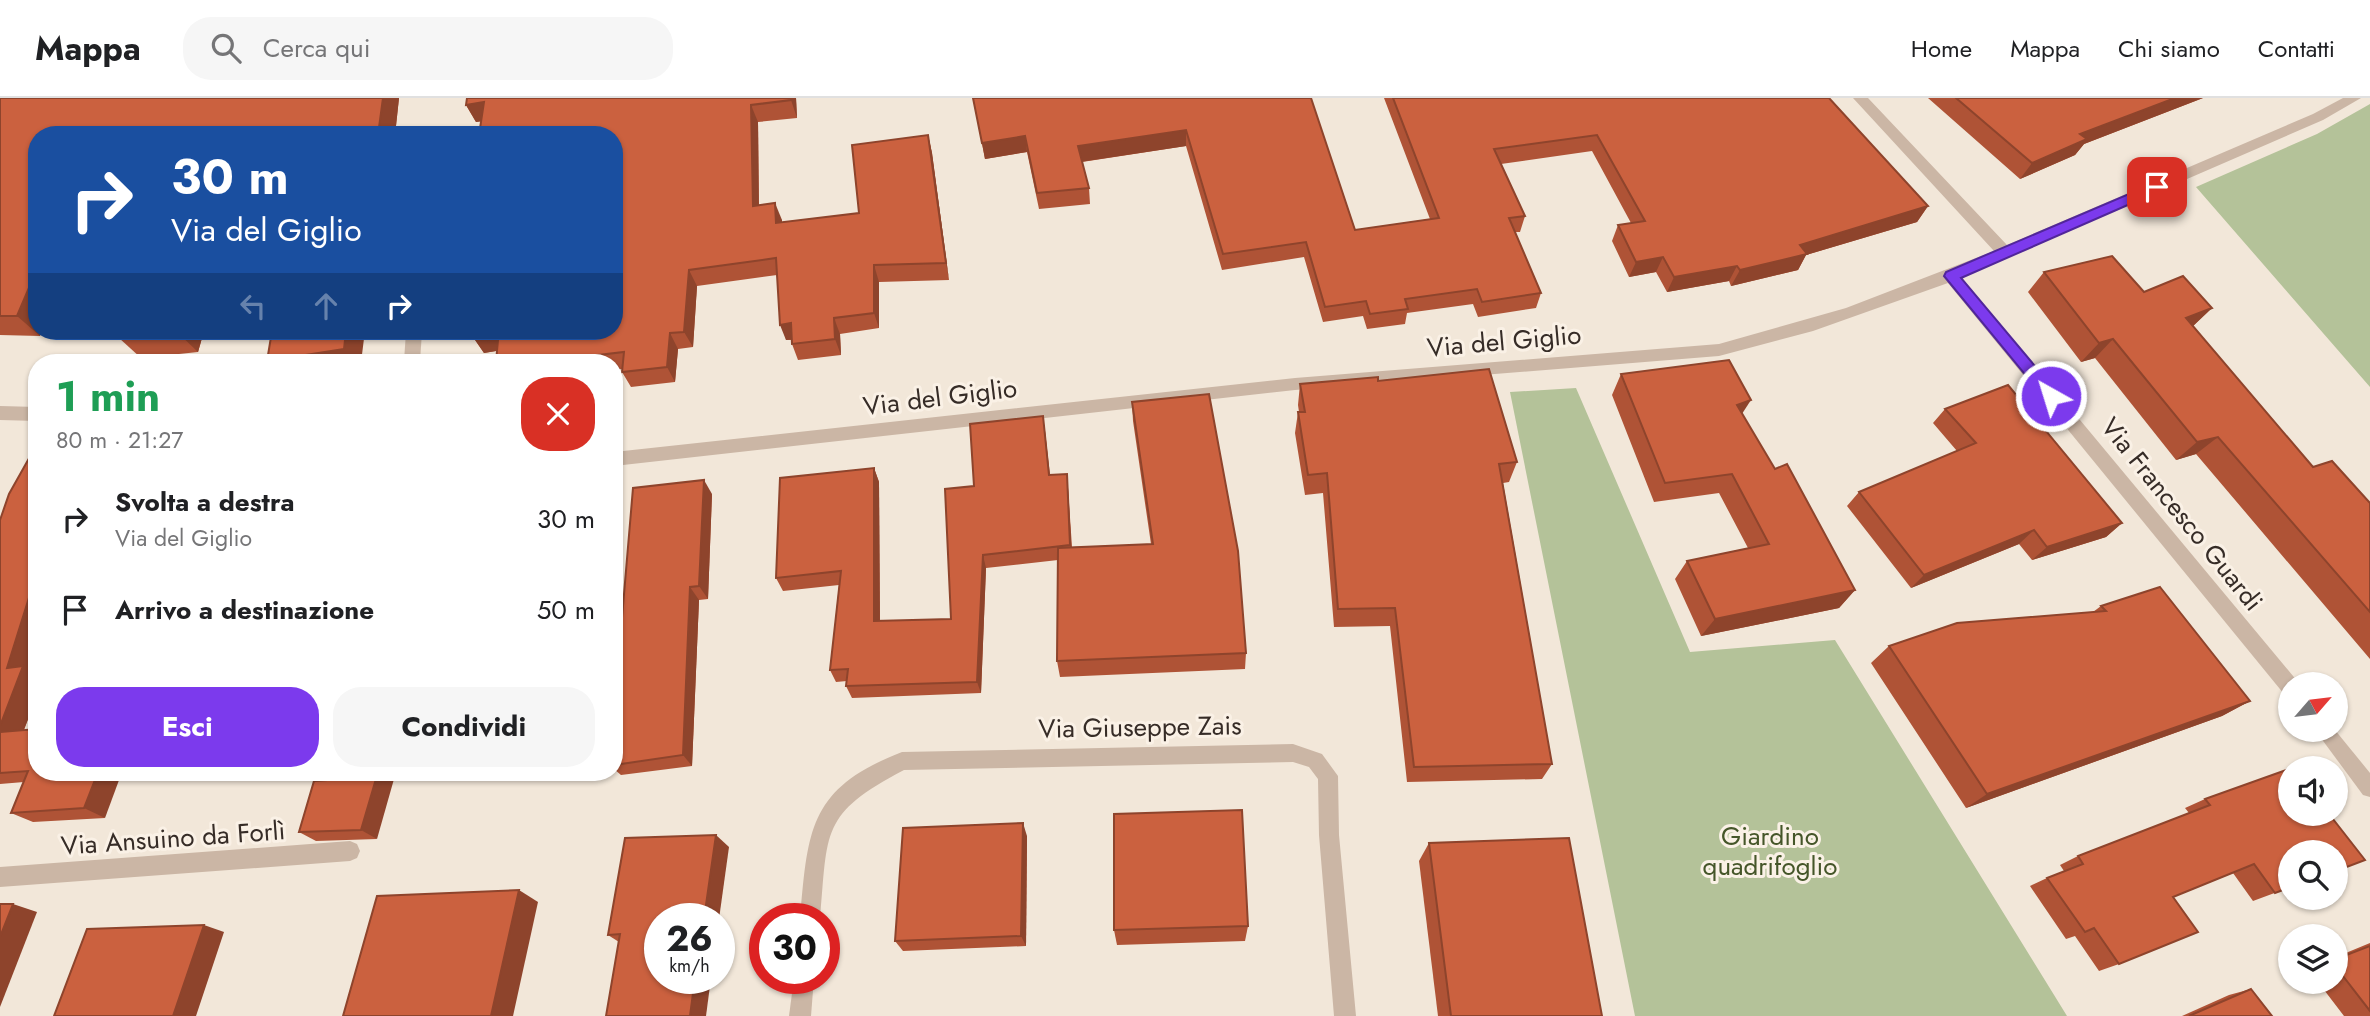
<!DOCTYPE html>
<html lang="it">
<head>
<meta charset="utf-8">
<style>
	:root { --surface:#fff; --page:#f6f6f6; --text:#202124; --muted:#757577; --line:#e0e0e0; --accent:#7c3aed }
	body { margin:0; font-family:Jost,sans-serif; background:var(--page); color:var(--text); height:100vh; display:flex; flex-direction:column; font-size:26px; white-space:nowrap }
	* { box-sizing:border-box; margin:0 }
	p { font-size:23px; color:var(--muted) }
	.icon { flex:none; width:38px; height:38px; fill:none; stroke:currentColor; stroke-width:2; stroke-linecap:round; stroke-linejoin:round }
	.map { position:relative; flex:1; overflow:hidden }
	.details { position:absolute; left:28px; top:256px; width:595px; height:427px; display:flex; flex-direction:column; background:var(--surface); border-radius:28px; box-shadow:0 2px 5px #0004 }
	.details>* { flex:none }
	.guide { position:absolute; left:28px; top:28px; width:595px; height:214px; border-radius:28px; box-shadow:0 2px 5px #0004; background:#1a4fa0; color:#fff; overflow:hidden }
	.needle { width:46px; rotate:62deg }
	.tools { position:absolute; left:2278px; top:574px; display:grid; gap:14px }
	.tools a { display:grid; place-items:center; width:70px; height:70px; border-radius:50%; background:var(--surface); box-shadow:0 2px 5px #0004; font-size:35px }
	.speed { position:absolute; left:644px; top:805px; display:flex; gap:14px; font-size:35px; font-weight:700; text-align:center }
	.speed>* { display:grid; place-content:center; width:91px; height:91px; border-radius:50%; background:var(--surface); box-shadow:0 2px 5px #0004; line-height:1 }
	.speed small { font-size:18px; font-weight:400 }
	.speed .limit { border:10px solid #d22; background:#fff; color:#111 }
	.pin { position:absolute; display:grid; place-items:center; width:60px; height:60px; color:#fff; margin:-30px; border-radius:14px; box-shadow:0 4px 10px #0006 }
	.me { position:absolute; width:77px; margin:-38px; rotate:321deg; stroke-linejoin:round; filter:drop-shadow(0 0 5px #0008) }
	.turn { display:flex; align-items:center; gap:24px; height:147px; padding:0 28px; font-size:32px }
	.turn .icon { width:91px; height:91px; stroke-width:2.5 }
	.turn b { display:block; font-size:49px; line-height:60px }
	.lanes { display:flex; align-items:center; height:66px; padding:0 28px; background:#0003; justify-content:center; gap:35px; direction:ltr }
	.lanes .off { opacity:.35 }
	.round { display:grid; place-items:center; flex:none; width:74px; height:74px; border-radius:28px; background:var(--page) }
	.head { display:flex; align-items:center; justify-content:space-between; height:119px; padding:0 28px }
	h1 { font-size:42px; font-weight:700; line-height:52px; color:#1e9e55 }
	.button { display:flex; gap:14px; margin-top:auto; padding:14px 28px }
	.button a { flex:1; height:80px; border-radius:28px; background:var(--accent); color:#fff; font-size:28px; font-weight:700; line-height:80px; text-align:center }
	.button a+a { background:var(--page); color:var(--text) }
	ul { padding:0; list-style:none }
	li { display:flex; align-items:center; gap:21px; height:91px; padding:0 28px }
	li div { flex:1 }
	li b { display:block; font-size:26px }
	li em { font-style:normal }
	header { display:flex; align-items:center; gap:42px; box-sizing:border-box; height:98px; padding:0 35px; background:var(--surface); border-bottom:2px solid var(--line) }
	header strong { font-size:33px }
	nav { display:flex; gap:38px; margin-inline-start:auto; font-size:24px }
	.search { width:490px; height:63px; background:var(--page); display:flex; align-items:center; gap:18px; box-sizing:border-box; padding:0 24px; border-radius:28px; color:var(--muted); font-size:26px }
	.map>svg:first-child { display:block }
	.green { fill:#b4c299 }
	.lines { fill:none; stroke-linecap:round; stroke-linejoin:round }
	.street { fill:#cbb6a5; fill-rule:evenodd }
	.wall { fill:#af5336 }
	.shaded-wall { fill:#8e442c }
	.building { fill:#cb613f; stroke:#8e442c; stroke-width:2 }
	.route { fill:#7c3aed; stroke:#51269a; stroke-width:2 }
	.labels { text-anchor:middle; stroke-width:6; stroke-linejoin:round; paint-order:stroke }
	.street-label { font-size:26px; fill:#362c27; stroke:#faf1e6 }
	.park-label { font-size:26px; fill:#455629; stroke:#faf1e6 }
</style>
</head>
<body>
<header>
<strong>Mappa</strong>
<div class="search"><svg class="icon" aria-label="search" viewBox="0 0 24 24"><circle cx="10" cy="10" r="6"/><path d="M15 15l6 6"/></svg>Cerca qui</div>
<nav><a>Home</a><a>Mappa</a><a>Chi siamo</a><a>Contatti</a></nav>
</header>
<div class="map">
<svg width="2370" height="918" viewBox="0 0 2370 918">
	<rect width="100%" height="100%" fill="#f2e7d9"/>
	<!-- green -->
	<g class="green">
		<path d="M2370 6V289L2196 89 2317 36Z"/>
		<path d="M1576 290 1690 554 1835 542 2067 918H1635L1510 294Z"/>
	</g>
	<g class="lines">
		<!-- street -->
		<g class="street">
			<path d="M1853 0H1868L2007 147 2313 16 2343 0H2361L2323 22 1961 179 2298 584 2299 586H2291V598L2284 596 1948 185 1813 233 1719 258 1295 292 614 368V354L1295 280 1719 246 1846 210 1994 153Z"/>
			<path d="M406 233H422L420 264H404Z"/>
			<path d="M0 308 37 309V323L0 322Z"/>
			<path d="M2315 632H2335L2370 675V699L2363 697Z"/>
			<path d="M1293 646 1322 656 1338 678 1339 737 1356 918H1334L1319 737 1318 681 1309 669 1293 664 904 672C820 716 828 733 820 821H800C808 731 809 690 902 654Z"/>
			<path d="M350 743 357 746 360 753 357 760 350 763 0 789V769Z"/>
			<path d="M794 880H814L811 918H789Z"/>
		</g>
	</g>
	<!-- wall -->
	<g class="wall">
		<path d="M0 0H399L395 37H37L40 238 0 237Z"/>
		<path d="M467 0H796L797 20 758 24 759 107 782 122V124L859 115 928 37 932 55 949 182 879 184V230L840 236 841 257 798 262 792 246V242H786L777 177 697 188 693 249 678 251 675 284 631 289 622 274V271L614 272V264H496L497 255 496 253 484 255 473 239 614 37 481 23 476 24 466 7Z"/>
		<path d="M973 0H1311L1355 132 1430 121 1384 0H1829L1928 108 1917 124 1806 157 1798 172 1731 188 1729 183 1667 194 1656 174 1629 179 1612 143 1618 127 1631 125 1592 53 1501 66 1525 118 1520 134H1515L1541 195 1536 210 1478 219 1473 206 1407 215 1405 226 1367 231 1363 218 1323 224 1304 159 1222 172 1186 48 1082 64 1089 90 1090 106 1039 111 1027 54 985 61Z"/>
		<path d="M1928 0H2203L2084 46 2075 57 2020 81Z"/>
		<path d="M2044 174 2144 194 2212 210 2193 228 2313 369 2370 405V561L2196 356 2176 362 2095 260 2081 264 2028 194Z"/>
		<path d="M122 233H204L198 254 141 260 119 240Z"/>
		<path d="M1621 276 1742 316 1775 371 1855 492 1839 510 1701 538 1675 481 1687 463 1748 450 1719 395 1654 404 1612 297Z"/>
		<path d="M1378 283 1517 364 1509 384 1503 385 1552 666 1542 681 1407 684 1390 528 1334 529 1323 395 1305 397 1295 335 1298 314H1299L1298 307 1300 286Z"/>
		<path d="M1132 304 1246 555 1245 571 1060 579 1057 563 1058 462 986 470 981 595 852 600 846 588 847 583 836 584 830 572 839 487 783 493 776 480 874 370 879 384 880 523 951 521 974 388 1045 333 1050 377 1068 390 1072 449 1151 446 1133 323Z"/>
		<path d="M1945 311 2122 425 2106 439 2032 462 2019 446 1911 490 1847 408 1859 394 1957 353 1933 325Z"/>
		<path d="M37 346V552L31 572 37 576V598L24 632 105 720 33 724 11 715 24 684 0 686V422Z"/>
		<path d="M712 396 708 501 699 502 692 668 621 677 614 671V614Z"/>
		<path d="M2101 508 2250 603 2222 618 1966 710 1871 565 1889 548 2093 514Z"/>
		<path d="M314 683 377 741 316 743 299 734Z"/>
		<path d="M2205 701 2291 789 2253 803 2233 775 2173 799 2119 866 2099 873 2075 838 2066 841 2030 788 2047 780 2064 773 2060 767 2078 758 2189 715 2185 710Z"/>
		<path d="M1027 738 1026 848 903 853 895 843Z"/>
		<path d="M1429 745 1602 918H1438L1419 763Z"/>
		<path d="M729 749 619 844 608 837Z"/>
		<path d="M1248 828 1245 843 1117 847 1114 832Z"/>
		<path d="M2370 845V918H2344L2318 884H2336V859Z"/>
		<path d="M2251 891 2272 918H2182L2229 897Z"/>
	</g>
	<!-- shaded-wall -->
	<g class="shaded-wall">
		<path d="M383 0H399L395 37H378Z"/>
		<path d="M791 0H796L797 20 791 2Z"/>
		<path d="M2175 0H2203L2084 46 2075 57 2020 81 2032 65 2080 36Z"/>
		<path d="M484 4 494 22 476 24 466 7Z"/>
		<path d="M751 7 758 24 759 125 753 108Z"/>
		<path d="M1186 32V48L1080 64 1078 48Z"/>
		<path d="M928 37 932 55 949 182 946 165Z"/>
		<path d="M1025 38 1027 54 985 61 982 45Z"/>
		<path d="M775 105 782 122V141L776 125Z"/>
		<path d="M1928 108 1917 124 1806 157 1798 172 1731 188 1740 172 1800 147Z"/>
		<path d="M1663 159 1656 174 1629 179 1636 164Z"/>
		<path d="M874 167 879 184V230L874 215Z"/>
		<path d="M1737 168 1729 183 1667 194 1674 179Z"/>
		<path d="M37 171V233H42L40 238 17 218Z"/>
		<path d="M689 172 697 188 693 249 684 234Z"/>
		<path d="M2212 210 2192 229 2186 220Z"/>
		<path d="M834 220 840 236 841 257 835 241Z"/>
		<path d="M791 225 797 241 786 242 780 227Z"/>
		<path d="M178 233H204L198 254 178 235Z"/>
		<path d="M346 233H365L361 264H268L267 263Z"/>
		<path d="M670 235 678 251 675 284 667 269Z"/>
		<path d="M490 237 498 242 500 259 496 253 484 255 473 239Z"/>
		<path d="M2113 241 2095 260 2081 264 2099 245Z"/>
		<path d="M1751 302 1738 322 1737 307Z"/>
		<path d="M1043 318 1045 333 1051 391 1049 377Z"/>
		<path d="M2218 339 2196 356 2176 362 2197 344Z"/>
		<path d="M874 370 879 384 880 536 874 523Z"/>
		<path d="M1067 376 1068 390 1072 460 1070 447Z"/>
		<path d="M704 382 712 396 708 501 699 488Z"/>
		<path d="M2122 425 2106 439 2032 462 2047 449Z"/>
		<path d="M2034 432 2019 446 1911 490 1924 477Z"/>
		<path d="M983 457 986 470 981 595 977 584Z"/>
		<path d="M37 474V552L31 572 37 576V598L19 644 0 635V628L7 570Z"/>
		<path d="M690 489 699 502 692 668 683 657Z"/>
		<path d="M1855 492 1839 510 1701 538 1715 521Z"/>
		<path d="M2250 603 2222 618 1966 710 1987 696Z"/>
		<path d="M98 674H122L105 720 84 710Z"/>
		<path d="M378 674H396L377 741 361 732Z"/>
		<path d="M1023 725 1027 738 1026 848 1021 838Z"/>
		<path d="M716 737 729 749 719 821H704Z"/>
		<path d="M519 792 538 804 513 918H491Z"/>
		<path d="M13 806 37 814 0 909V839Z"/>
		<path d="M204 827 224 834 196 918H173Z"/>
		<path d="M695 880H711L706 918H690Z"/>
	</g>
	<!-- building -->
	<g class="building">
		<path d="M0 0H383L378 37H37V171L17 218H0Z"/>
		<path d="M467 0H791V2L751 7 753 108 775 105 776 125 859 115 852 47 928 37 946 165 874 167V215L834 220 835 241 792 246 791 225 780 227 776 160 689 172 684 234 670 235 667 269 622 274 624 254 548 263V264H496L498 242 489 243 490 237 473 239V233H614V37H479L484 4 466 7Z"/>
		<path d="M973 0H1311L1355 132 1439 120 1393 0H1829L1928 108 1800 147 1807 156 1740 172 1737 168 1674 179 1663 159 1636 164 1618 127 1645 123 1597 37 1494 51 1525 118 1509 120 1541 195 1482 204 1477 191 1405 201 1408 211 1370 216 1366 203 1325 209 1306 144 1223 156 1186 32 1078 48 1089 90 1037 95 1025 38 982 45Z"/>
		<path d="M1956 0H2175L2080 36 2087 41 2032 65Z"/>
		<path d="M2112 158 2144 194 2183 178 2212 210 2186 220 2313 369 2332 363 2370 405V514L2218 339 2197 344 2113 241 2099 245 2044 174Z"/>
		<path d="M122 233H178V235L119 240Z"/>
		<path d="M272 233H346L344 251 267 263Z"/>
		<path d="M1729 262 1751 302 1737 307 1775 371 1787 366 1855 492 1715 521 1687 463 1769 446 1732 376 1665 385 1621 276Z"/>
		<path d="M1489 271 1517 364 1499 366 1552 666 1414 669 1395 510 1338 511 1327 375 1308 377 1298 314H1305L1300 286 1378 279V283Z"/>
		<path d="M2008 287 2122 425 2047 449 2034 432 1924 477 1859 394 1976 345 1945 311Z"/>
		<path d="M1209 296 1238 453 1246 555 1057 563 1058 450 1153 446 1132 304Z"/>
		<path d="M1043 318 1049 377 1067 376 1070 447 983 457 977 584 846 588 848 571 830 572 841 473 776 480 780 380 874 370V523L951 521 945 391 974 388 970 326Z"/>
		<path d="M37 346V474L7 570 23 568 0 628V422L9 396Z"/>
		<path d="M704 382 699 488 690 489 683 657 614 667V614L633 390Z"/>
		<path d="M2160 489 2250 603 1987 696 1889 548 1957 525 2106 513 2101 508Z"/>
		<path d="M37 631V674H98L84 710 11 715 28 673 0 675V634Z"/>
		<path d="M2291 670V716H2329L2365 762 2336 773V754H2291V789L2275 795 2254 766 2173 799 2198 834 2119 866 2094 830 2085 834 2047 780 2083 766 2078 758 2210 707 2205 701 2292 670H2293Z"/>
		<path d="M329 674H378L361 732 299 734 314 683 327 682Z"/>
		<path d="M1242 712 1248 828 1114 832V716Z"/>
		<path d="M1023 725 1021 838 895 843 903 730Z"/>
		<path d="M716 737 704 821H660V880H695L690 918H606L620 836 608 837 625 740Z"/>
		<path d="M1569 740 1602 918H1451L1429 745Z"/>
		<path d="M519 792 491 918H343L377 798Z"/>
		<path d="M0 806H13L0 839Z"/>
		<path d="M204 827 173 918H54L87 831Z"/>
		<path d="M2370 848V913L2336 869V861Z"/>
		<path d="M2251 891 2272 918H2189Z"/>
	</g>
	<!-- route -->
	<path class="route" d="M2157 84 2162 86V92L1961 180 2056 293V302H2046L1944 178 1946 174Z"/>
	<g class="labels">
		<!-- street labels -->
		<g class="street-label">
			<text transform="translate(1504 243) rotate(-5)" y="9">Via del Giglio</text>
			<text transform="translate(940 299) rotate(-7)" y="9">Via del Giglio</text>
			<text transform="translate(2182 416) rotate(51)" y="9">Via Francesco Guardi</text>
			<text transform="translate(1140 629) rotate(-1)" y="9">Via Giuseppe Zais</text>
			<text transform="translate(173 740) rotate(-4)" y="9">Via Ansuino da Forlì</text>
		</g>
		<!-- park labels -->
		<g class="park-label">
			<text x="1770" y="747">Giardino<tspan x="1770" dy="30">quadrifoglio</tspan></text>
		</g>
	</g>
</svg>
<div class="tools">
<a><svg class="needle" viewBox="-14 -14 28 28"><path d="M0-13l5 13h-10z" fill="#e53935"/><path d="M0 13l5-13h-10z" fill="#757577"/></svg></a>
<a><svg class="icon" aria-label="sound" viewBox="0 0 24 24"><path d="M4 9h4l5-4v14l-5-4H4zM17 9q2 3 0 6"/></svg></a>
<a><svg class="icon" aria-label="search" viewBox="0 0 24 24"><circle cx="10" cy="10" r="6"/><path d="M15 15l6 6"/></svg></a>
<a><svg class="icon" aria-label="layers" viewBox="0 0 24 24"><path d="M12 4l9 5-9 5-9-5zM3 14l9 5 9-5"/></svg></a>
</div>
<div class="speed"><div>26<small>km/h</small></div><div class="limit">30</div></div>
<div class="pin" style="left:2157px;top:89px;background:#d93025"><svg class="icon" aria-label="arrive" viewBox="0 0 24 24"><path d="M6 21V4h12l-3 4 3 4H6"/></svg></div>
<svg class="me" style="left:2051px;top:298px" viewBox="-20 -20 40 40"><circle r="17" fill="#7c3aed" stroke="#fff" stroke-width="3"/><path d="M0-11L8 9 0 5-8 9z" fill="#fff"/></svg>
<div class="guide">
<div class="turn"><svg class="icon" aria-label="right" viewBox="0 0 24 24"><path d="M7 20v-9h11M14 6l5 5-5 5"/></svg><div><b>30 m</b>Via del Giglio</div></div>
<div class="lanes"><svg class="icon off" aria-label="left" viewBox="0 0 24 24"><path d="M17 20v-9H6M10 6l-5 5 5 5"/></svg><svg class="icon off" aria-label="ahead" viewBox="0 0 24 24"><path d="M12 20V5M6 11l6-6 6 6"/></svg><svg class="icon" aria-label="right" viewBox="0 0 24 24"><path d="M7 20v-9h11M14 6l5 5-5 5"/></svg></div>
</div>
<section class="details">
<div class="head"><div><h1>1 min</h1><p>80 m · 21:27</p></div><a class="round" style="background:#d93025;color:#fff"><svg class="icon" aria-label="close" viewBox="0 0 24 24"><path d="M6 6l12 12M18 6L6 18"/></svg></a></div>
<ul>
<li><svg class="icon" aria-label="right" viewBox="0 0 24 24"><path d="M7 20v-9h11M14 6l5 5-5 5"/></svg><div><b>Svolta a destra</b><p>Via del Giglio</p></div><em>30 m</em></li>
<li><svg class="icon" aria-label="arrive" viewBox="0 0 24 24"><path d="M6 21V4h12l-3 4 3 4H6"/></svg><div><b>Arrivo a destinazione</b></div><em>50 m</em></li>
</ul>
<div class="button"><a>Esci</a><a>Condividi</a></div>
</section>
</div>
</body>
</html>
